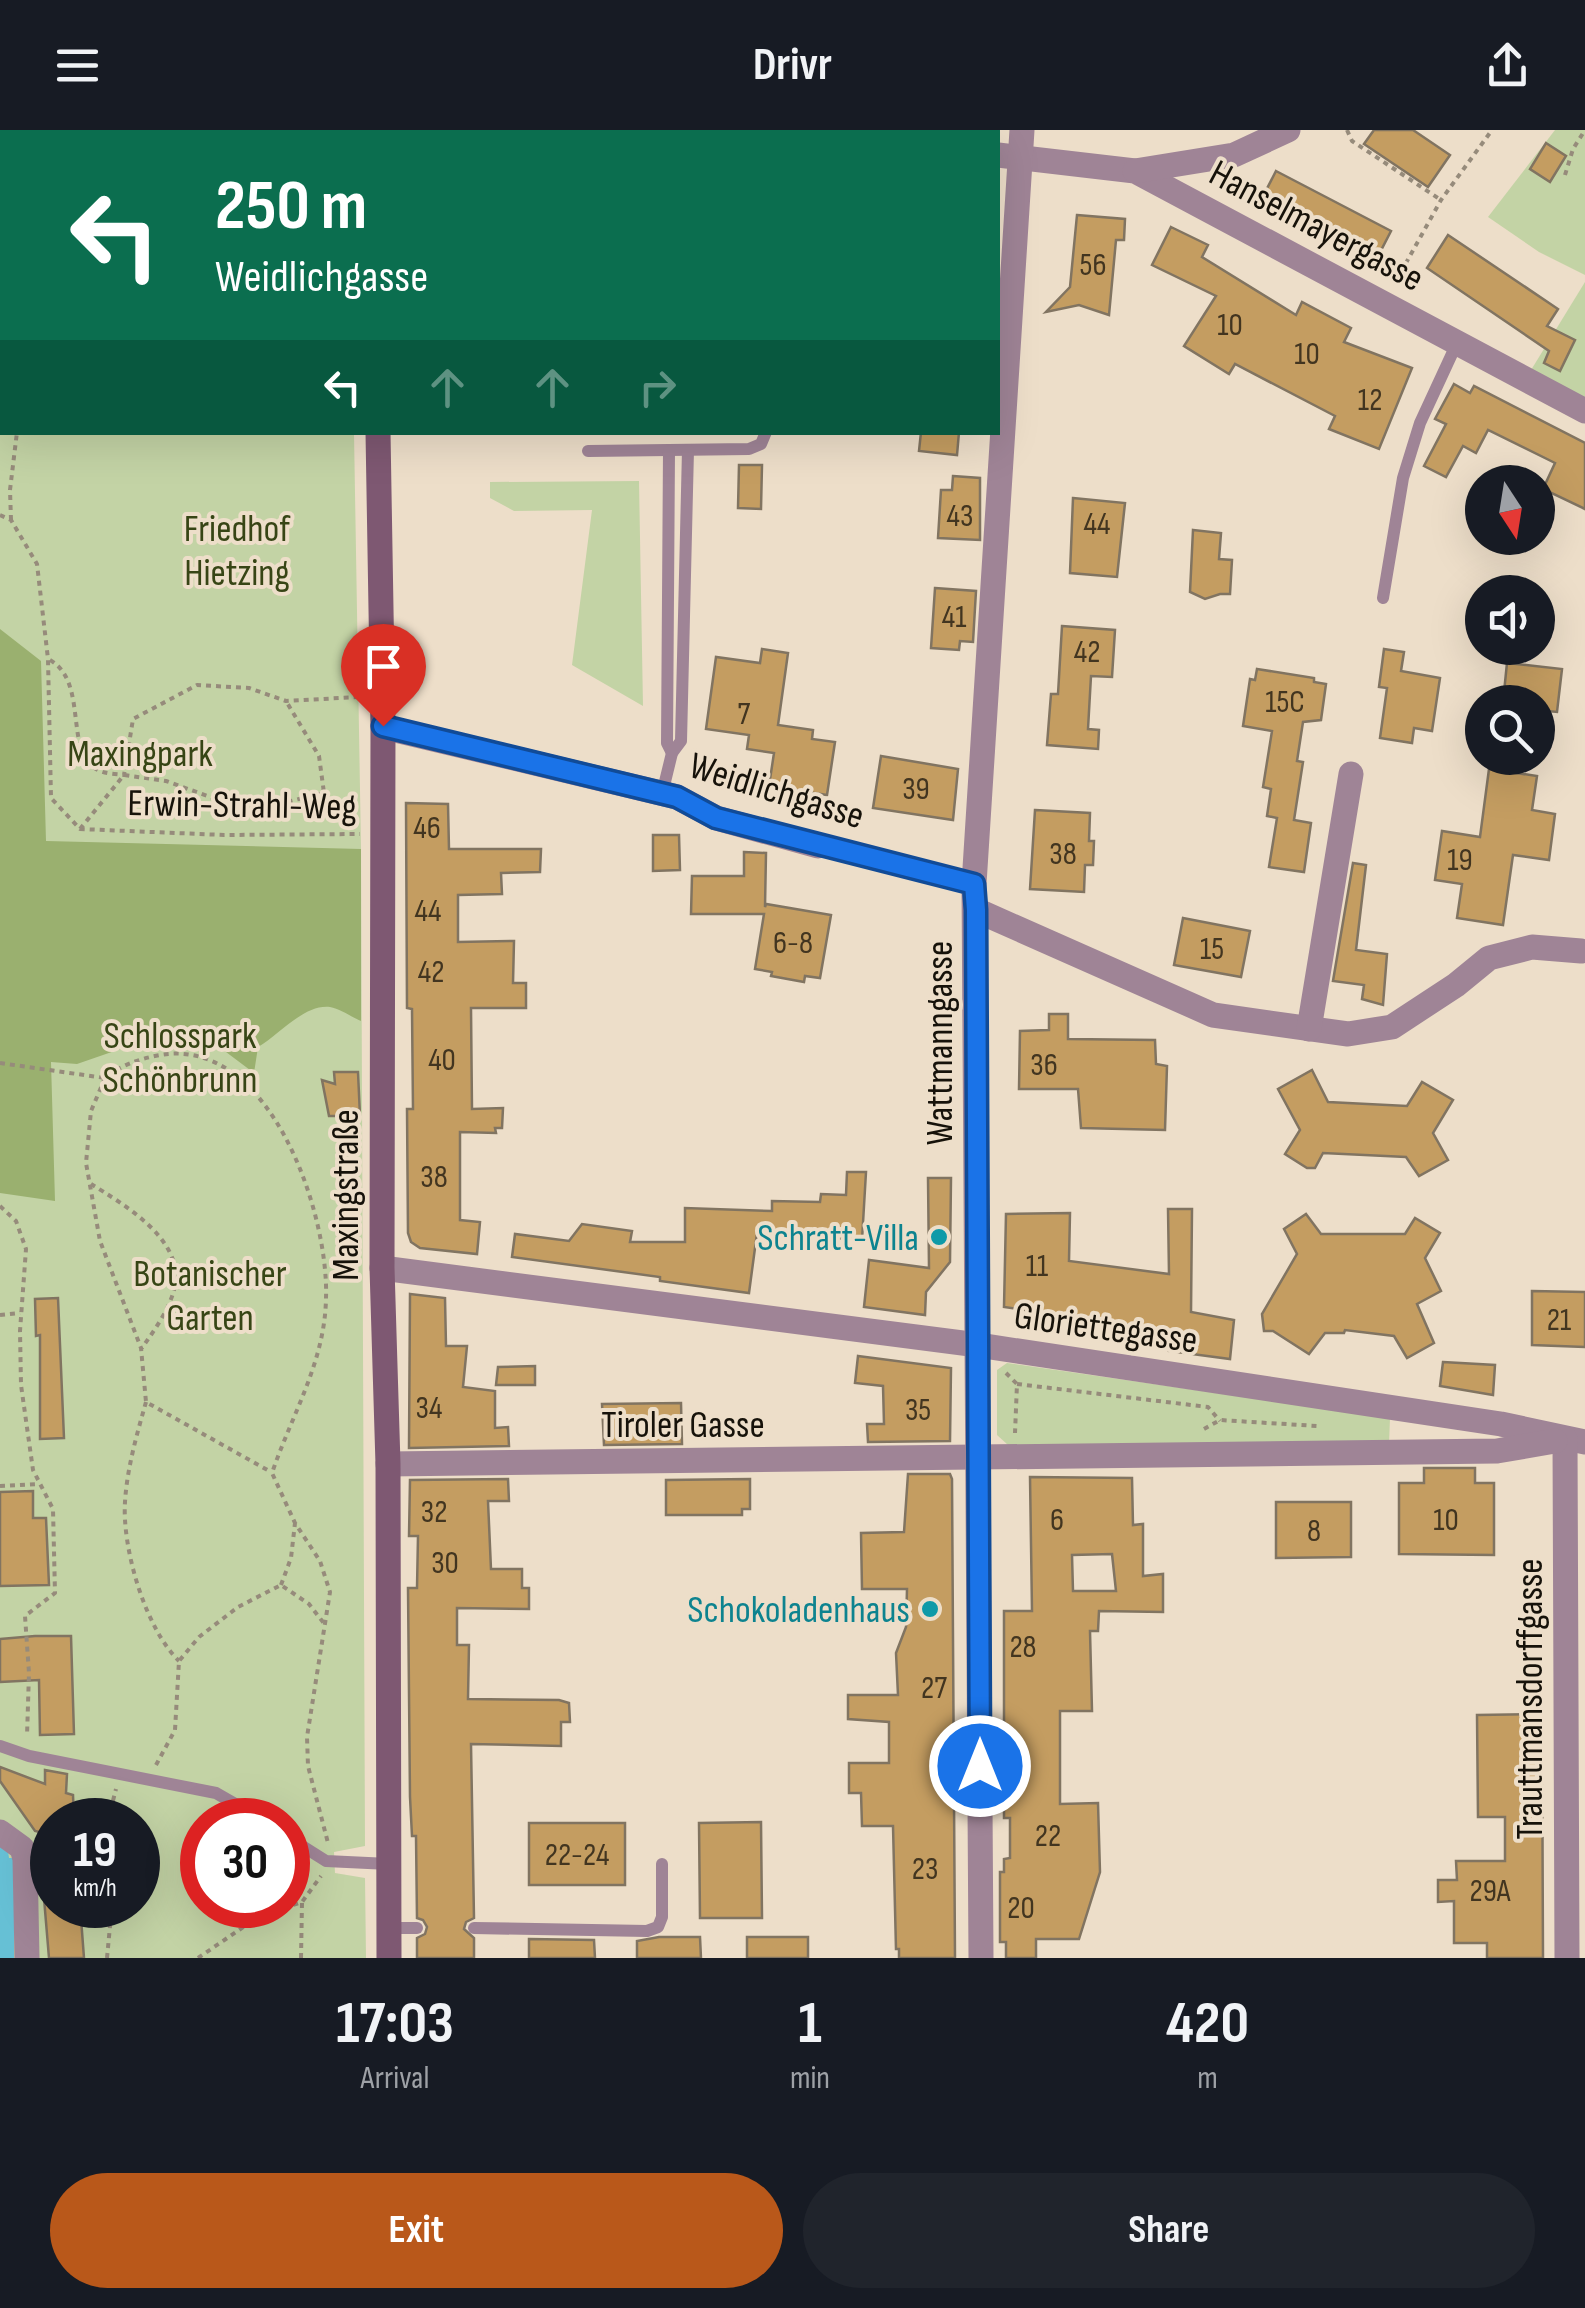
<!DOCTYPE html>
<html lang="en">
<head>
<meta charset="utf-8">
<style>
	:root { --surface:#171b24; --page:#20242c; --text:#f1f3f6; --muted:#9ea1a6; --accent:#b9581a }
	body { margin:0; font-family:"Sofia Sans Condensed",sans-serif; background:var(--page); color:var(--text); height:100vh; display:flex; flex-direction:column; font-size:38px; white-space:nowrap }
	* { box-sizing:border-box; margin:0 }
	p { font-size:32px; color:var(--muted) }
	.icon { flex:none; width:55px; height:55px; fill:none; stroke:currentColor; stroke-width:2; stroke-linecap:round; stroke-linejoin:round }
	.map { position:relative; height:1828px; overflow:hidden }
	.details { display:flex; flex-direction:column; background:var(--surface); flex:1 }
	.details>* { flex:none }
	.banner { position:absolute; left:0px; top:0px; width:1000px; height:305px; box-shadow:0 10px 40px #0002; background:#0b6e4f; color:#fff; overflow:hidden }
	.needle { width:65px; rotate:168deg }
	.controls { position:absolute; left:1465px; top:335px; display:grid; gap:20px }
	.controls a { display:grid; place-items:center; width:90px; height:90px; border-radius:50%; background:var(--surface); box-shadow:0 10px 40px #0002; font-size:50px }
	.speed { position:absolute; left:30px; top:1668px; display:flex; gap:20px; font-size:50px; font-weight:700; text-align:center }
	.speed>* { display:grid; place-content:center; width:130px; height:130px; border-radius:50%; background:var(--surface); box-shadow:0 10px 40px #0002; line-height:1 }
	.speed small { font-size:25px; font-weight:400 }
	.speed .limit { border:15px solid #d22; background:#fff; color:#111 }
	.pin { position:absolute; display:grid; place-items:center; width:85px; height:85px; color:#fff; margin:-102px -42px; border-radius:50% 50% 50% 0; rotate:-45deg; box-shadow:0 0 10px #0007 }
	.pin .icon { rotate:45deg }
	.me { position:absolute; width:110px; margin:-55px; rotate:0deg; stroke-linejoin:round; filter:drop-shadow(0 0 8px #0008) }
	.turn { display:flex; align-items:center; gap:35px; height:210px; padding:0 50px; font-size:45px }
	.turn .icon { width:130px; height:130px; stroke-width:2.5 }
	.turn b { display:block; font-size:70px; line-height:85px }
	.lanes { display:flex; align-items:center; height:95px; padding:0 50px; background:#0003; justify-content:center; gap:50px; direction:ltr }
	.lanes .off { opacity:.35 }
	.eta { display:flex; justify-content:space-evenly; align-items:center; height:170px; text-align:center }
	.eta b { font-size:60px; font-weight:700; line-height:70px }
	.action { display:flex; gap:20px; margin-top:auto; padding:20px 50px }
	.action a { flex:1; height:115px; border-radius:60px; background:var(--accent); color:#fff; font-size:40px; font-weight:700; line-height:115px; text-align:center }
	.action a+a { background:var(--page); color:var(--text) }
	header { display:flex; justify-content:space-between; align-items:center; height:130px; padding:0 50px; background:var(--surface); font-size:45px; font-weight:700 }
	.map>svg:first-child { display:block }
	.green { fill:#c3d3a5; fill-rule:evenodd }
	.forest { fill:#9ab06f }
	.water { fill:#66c0d5 }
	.building { fill:#c49d61; stroke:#817461; stroke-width:2.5; fill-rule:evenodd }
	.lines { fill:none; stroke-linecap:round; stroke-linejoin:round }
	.path { stroke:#968b7b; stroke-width:4; stroke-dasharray:5 5; stroke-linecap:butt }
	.lane { stroke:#9f8496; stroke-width:12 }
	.street { stroke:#9f8496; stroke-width:25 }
	.secondary { stroke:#7e5872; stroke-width:25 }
	.route-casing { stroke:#114b97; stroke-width:25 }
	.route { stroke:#1a73e8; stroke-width:18 }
	.culture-dot { fill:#0f9aa8; stroke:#eddec9; stroke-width:4 }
	.labels { text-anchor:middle; stroke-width:8; stroke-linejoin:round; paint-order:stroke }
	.number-label { font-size:32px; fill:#423520 }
	.street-label { font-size:38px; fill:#16120a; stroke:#eddec9 }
	.park-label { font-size:38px; fill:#374515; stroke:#eddec9 }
	.culture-label { font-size:38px; fill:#0d838f; stroke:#eddec9; text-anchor:end }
</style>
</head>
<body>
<header><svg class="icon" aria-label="menu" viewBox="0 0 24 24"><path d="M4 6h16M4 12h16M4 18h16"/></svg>Drivr<svg class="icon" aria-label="share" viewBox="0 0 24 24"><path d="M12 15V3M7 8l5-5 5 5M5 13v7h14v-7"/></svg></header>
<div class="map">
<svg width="1585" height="1828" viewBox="0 0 1585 1828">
	<rect width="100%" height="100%" fill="#eddec9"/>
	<!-- green -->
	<g class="green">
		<path d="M0 0H348L2 2V302L354 303 361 719 365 1716 334 1722 335 1743 365 1748 366 1828H0ZM52 1690H138V1775H52ZM202 1690H288V1775H202Z"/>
		<path d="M1555 0H1585V145L1539 122 1488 87Z"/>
		<path d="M1585 152V275L1528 245Z"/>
		<path d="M639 351 643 576 572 535 592 380 514 381 490 368V352Z"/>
		<path d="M1007 1233 1390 1288 1389 1314 1008 1315 997 1305V1240Z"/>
	</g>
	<!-- forest -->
	<path class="forest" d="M0 499 41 531 46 711 361 719V891C352 887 340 879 330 877 304 874 279 905 258 917L254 943 214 913 129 916 77 934 51 932 55 1071 0 1063Z"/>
	<!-- water -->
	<path class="water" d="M0 1712 8 1721 9 1728H14V1828H0Z"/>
	<!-- building -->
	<g class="building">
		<path d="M1374 0H1413L1450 25 1428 57 1364 14Z"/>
		<path d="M1546 13 1566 26 1550 52 1530 39Z"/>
		<path d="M1276 41 1391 101 1373 136 1258 76Z"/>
		<path d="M1077 85 1125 89 1124 110H1116L1109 185 1079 175 1046 182 1070 157Z"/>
		<path d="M1171 97 1208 115 1202 127 1296 185 1302 172 1351 198 1344 212 1412 238 1379 319 1329 299 1335 286 1235 234 1229 244 1184 216 1216 166 1152 135Z"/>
		<path d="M1448 105 1558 179 1547 196 1575 210 1560 241 1544 233 1549 221 1427 138Z"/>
		<path d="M1454 254 1470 263 1474 256 1585 313V379L1543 359 1555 333 1488 300 1476 323 1463 316 1446 347 1424 336 1446 294 1435 289Z"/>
		<path d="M921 302H959L957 325 919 321Z"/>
		<path d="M739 335H762L761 379 738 378Z"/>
		<path d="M953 346 980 348V410L938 408 941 360H952Z"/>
		<path d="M1073 368 1125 373 1117 447 1070 443Z"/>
		<path d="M1193 400 1221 403 1219 429 1232 430 1230 464H1220L1205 469 1190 462Z"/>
		<path d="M935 458 976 461 973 512 960 511 959 520 931 518Z"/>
		<path d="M1062 496 1115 500 1112 547 1091 546 1088 599 1099 600 1098 619 1047 615 1051 564H1058Z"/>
		<path d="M762 519 788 523 778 595 813 600 812 609 835 612 827 665 769 656 774 623 747 619 749 605 706 599 716 527 760 533Z"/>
		<path d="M1384 519 1404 522 1401 541 1440 548 1432 601 1414 598 1412 613 1380 608 1387 558 1379 557Z"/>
		<path d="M1507 533 1562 539 1557 582 1538 580V572H1503Z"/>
		<path d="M1257 539 1314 548V552L1326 554 1321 590 1303 592 1297 631 1303 632 1294 690 1311 693 1304 742 1269 737 1277 688 1267 686 1271 659 1263 657 1272 601 1243 596 1250 549 1255 550Z"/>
		<path d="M881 626 958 639 953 690 873 678Z"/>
		<path d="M1489 639 1537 646 1532 680 1555 684 1549 730 1513 725 1503 795 1457 788 1462 754 1435 750 1442 701 1480 707Z"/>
		<path d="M406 673 448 674 449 719H541L540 742 501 743 502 764 458 765V812L514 811 513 853H526V878H471L472 979 503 978 502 998H495L496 1003 460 1002V1090L480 1092 477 1124 420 1118 411 1112 408 1103 407 979H413L412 879 407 878Z"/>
		<path d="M1035 680 1090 683 1089 711H1094L1093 735H1085L1084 762 1030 759Z"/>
		<path d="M653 705H679L680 740 653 741Z"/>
		<path d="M744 722 766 723 765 777 766 774 831 785 820 848 805 846 804 852 771 846 772 842 755 839 764 784H691L692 746H744Z"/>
		<path d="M1353 733 1366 735 1356 820 1387 824 1383 875 1362 869 1364 855 1333 851Z"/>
		<path d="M1183 788 1250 801 1241 847 1174 835Z"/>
		<path d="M1049 884H1068V909L1155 910 1156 934 1167 936 1165 1000 1081 998 1078 959H1019L1020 901 1049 900Z"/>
		<path d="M1312 940 1328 972 1407 976 1422 952 1453 970 1433 1003 1448 1030 1419 1046 1406 1027 1323 1023 1315 1038H1307L1285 1024 1300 1000 1278 959Z"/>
		<path d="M334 942H358L360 986H329L322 950 335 954Z"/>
		<path d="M847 1042H866L862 1110 757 1103 749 1163 660 1151V1147L512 1127 515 1104 569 1111 582 1094 632 1101 630 1112H685V1078L772 1081V1071L820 1072 821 1064 846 1065Z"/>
		<path d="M928 1048H951L950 1132 926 1162 925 1185 864 1177 869 1130 929 1138Z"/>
		<path d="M1168 1079H1192L1191 1182 1234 1190 1230 1229 1169 1221V1200L1004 1177 1006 1084 1070 1083 1069 1131 1169 1144Z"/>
		<path d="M1306 1084 1321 1104H1405L1415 1088 1440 1103 1425 1128 1441 1161 1417 1174 1434 1213 1407 1228 1394 1206 1345 1200 1344 1203H1325L1309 1224 1273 1201H1264L1262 1184 1297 1124 1284 1099Z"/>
		<path d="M1532 1161 1585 1162V1217L1532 1215Z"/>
		<path d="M410 1164 445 1168 446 1216H467L463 1257 495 1261V1298L508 1297 509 1316 409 1318Z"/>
		<path d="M58 1168 64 1308 40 1309V1205L36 1206 35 1169Z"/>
		<path d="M858 1226 951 1238 950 1311 868 1312 867 1294H884L883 1256 855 1253Z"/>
		<path d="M1443 1232 1495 1235 1493 1265 1440 1256Z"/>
		<path d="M535 1236V1255H496L498 1237Z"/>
		<path d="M681 1273 682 1314 604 1315 602 1274Z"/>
		<path d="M1424 1338H1475V1353H1494V1425L1399 1424V1353H1424Z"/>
		<path d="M908 1344H950L952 1349 955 1828H899V1819H896L893 1696H862L861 1663H849V1633H889V1592L848 1589V1565H898L896 1523 906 1497 907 1459H862L861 1403 904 1402Z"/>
		<path d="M1030 1347 1132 1348 1133 1395 1143 1394V1446L1163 1444V1482L1099 1481 1098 1501H1090L1092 1581H1060V1674L1098 1673 1100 1742 1079 1809H1036V1828H1006V1812H1000V1742H1004V1729L1010 1728V1688H1004V1481H1032ZM1112 1424 1116 1461H1073L1072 1425Z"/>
		<path d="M508 1349 509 1371H488L491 1439H522V1458H529V1479L457 1478V1515H469L468 1569 559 1570 569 1573 570 1592H561V1616L471 1614 474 1788 466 1792 464 1799 474 1808V1828H417V1808L425 1804 427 1797 423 1790 417 1788 416 1706H412L410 1667 408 1458H417L418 1406H409L410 1350Z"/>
		<path d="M750 1349V1379H742V1385H666V1350Z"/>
		<path d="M33 1361V1388H46L49 1455 0 1456V1362Z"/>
		<path d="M1276 1372H1351V1427L1276 1428Z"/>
		<path d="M35 1506H71L74 1604 40 1605 39 1550 0 1552V1509Z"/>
		<path d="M1542 1584 1543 1828H1487V1813H1454V1771L1438 1772V1750H1457L1456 1731H1505V1687H1478L1477 1585Z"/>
		<path d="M0 1637 45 1654V1640L67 1644 66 1663 73 1665 74 1690H52V1705L35 1701 0 1651Z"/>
		<path d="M761 1692 762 1788H700L699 1693Z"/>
		<rect x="529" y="1693" width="96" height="62"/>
		<path d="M52 1743V1775H80L84 1828H49L42 1744Z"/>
		<path d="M659 1807H700L701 1828H637V1811Z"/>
		<rect x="747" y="1807" width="61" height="21"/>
		<path d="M529 1809 594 1810 595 1828H529Z"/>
	</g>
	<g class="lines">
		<!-- path -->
		<g class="path">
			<path d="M25 0V2"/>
			<path d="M57 0V2"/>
			<path d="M102 0V2"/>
			<path d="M195 0V2"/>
			<path d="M312 0V2"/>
			<path d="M1347 0 1352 11 1441 70"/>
			<path d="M427 2 434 0"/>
			<path d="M862 2V0"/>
			<path d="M1565 45 1573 19 1585 0"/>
			<path d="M0 73 2 78"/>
			<path d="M0 121 2 109"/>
			<path d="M1396 151 1441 70 1492 0"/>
			<path d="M0 199 2 205"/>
			<path d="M0 385 11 390 37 434 48 529 51 668 80 699 224 705 360 704"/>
			<path d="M11 390 10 360 17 302"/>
			<path d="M50 530C90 553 62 626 100 641 107 644 117 644 124 645L133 589 197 555 249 558 286 571 358 567"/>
			<path d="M80 699 124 645 166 651 249 681 324 663 319 626 286 571"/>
			<path d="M0 933 105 948C121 935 139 929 160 925 270 906 329 1083 326 1168 325 1232 292 1284 272 1343L295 1393 320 1431 330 1462 307 1607 308 1636 328 1713"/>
			<path d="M105 948 91 981 86 1033 100 1111 141 1218 146 1272 271 1342"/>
			<path d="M91 1054C123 1074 184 1109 175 1156 170 1179 155 1199 142 1218"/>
			<path d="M0 1076 16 1091 26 1119 20 1201 21 1255 33 1340 53 1379 55 1463 25 1486 29 1543 27 1606"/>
			<path d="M0 1185 20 1183"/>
			<path d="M1006 1243 1017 1254 1015 1303"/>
			<path d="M1017 1254 1208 1277 1220 1291"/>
			<path d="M146 1272C137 1304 127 1338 125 1372 122 1418 145 1498 179 1531"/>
			<path d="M1204 1299 1220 1290 1317 1296"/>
			<path d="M0 1356 38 1354"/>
			<path d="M281 1455 291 1428 295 1393"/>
			<path d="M156 1635 175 1600 179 1531 199 1507 238 1477 281 1455 309 1474 326 1496"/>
			<path d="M108 1690 116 1659"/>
			<path d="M107 1828 112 1775"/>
			<path d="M198 1828 258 1787 302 1772 321 1746"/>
			<path d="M301 1828 302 1772"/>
		</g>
		<!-- lane -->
		<g class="lane">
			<path d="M588 321 749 319 761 314 766 302"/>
			<path d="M669 321 667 613 672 623"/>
			<path d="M1383 468 1403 348 1420 293 1457 213"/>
			<path d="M662 664 672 623 681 611 688 320"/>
			<path d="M818 716 974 754"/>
			<path d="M0 1616 29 1626 216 1663 263 1690"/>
			<path d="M288 1707 326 1731 389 1734"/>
			<path d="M389 1798H417"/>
			<path d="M474 1798 647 1801 658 1797 662 1787V1734"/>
		</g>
		<!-- street -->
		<g class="street">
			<path d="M777 0 799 2"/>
			<path d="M998 25 1135 41 1585 281"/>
			<path d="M1135 41 1234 25 1288 0"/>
			<path d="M383 597 677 667 716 688 818 716"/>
			<path d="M976 780 1213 885 1348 904 1392 897 1456 855 1489 828 1532 817 1581 821"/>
			<path d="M1309 899 1351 644"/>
			<path d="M382 1138 978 1215 1501 1294 1585 1312"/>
			<path d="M1565 1309 1567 1828"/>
			<path d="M388 1334 1497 1321 1555 1311"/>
			<path d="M0 1702 22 1718 25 1729 27 1828"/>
			<path d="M981 1828 974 754 1022 0"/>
		</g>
		<!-- secondary -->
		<g class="secondary">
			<path d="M373 0V2"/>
			<path d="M378 302 383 597 382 1138 388 1334 389 1828"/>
		</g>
	</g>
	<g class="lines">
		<!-- route casing -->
		<g class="route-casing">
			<path id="route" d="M383 596 677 667 716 688 974 754 976 780 980 1636"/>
		</g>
		<!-- route -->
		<use href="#route" class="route"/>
	</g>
	<!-- markers -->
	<g class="culture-dot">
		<circle cx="939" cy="1107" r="10"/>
		<circle cx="930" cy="1479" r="10"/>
	</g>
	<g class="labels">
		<!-- number labels -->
		<g class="number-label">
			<text x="1093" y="145">56</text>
			<text x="1230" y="205">10</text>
			<text x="1307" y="234">10</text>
			<text x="1370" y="280">12</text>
			<text x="960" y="396">43</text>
			<text x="1097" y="404">44</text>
			<text x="954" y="497">41</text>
			<text x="1087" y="532">42</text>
			<text x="1285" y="582">15C</text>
			<text x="744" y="594">7</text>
			<text x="916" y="669">39</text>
			<text x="427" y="708">46</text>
			<text x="1063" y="734">38</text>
			<text x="1460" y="740">19</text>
			<text x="428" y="791">44</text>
			<text x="793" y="823">6-8</text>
			<text x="1212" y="829">15</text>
			<text x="431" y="852">42</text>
			<text x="442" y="940">40</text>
			<text x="1044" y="945">36</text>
			<text x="434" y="1057">38</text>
			<text x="1037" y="1146">11</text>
			<text x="1559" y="1200">21</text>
			<text x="429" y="1288">34</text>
			<text x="918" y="1290">35</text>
			<text x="434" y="1392">32</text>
			<text x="1057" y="1400">6</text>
			<text x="1446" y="1400">10</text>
			<text x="1314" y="1411">8</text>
			<text x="445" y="1443">30</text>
			<text x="1023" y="1527">28</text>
			<text x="934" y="1568">27</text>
			<text x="1048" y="1716">22</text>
			<text x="577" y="1735">22-24</text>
			<text x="925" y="1749">23</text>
			<text x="1490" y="1771">29A</text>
			<text x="1021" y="1788">20</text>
		</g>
		<!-- street labels -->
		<g class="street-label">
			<text transform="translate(1317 95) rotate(28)" y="13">Hanselmayergasse</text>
			<text transform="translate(777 660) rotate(17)" y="13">Weidlichgasse</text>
			<text transform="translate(242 674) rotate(1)" y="13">Erwin-Strahl-Weg</text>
			<text transform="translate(939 913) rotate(-90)" y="13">Wattmanngasse</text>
			<text transform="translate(345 1065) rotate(-90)" y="13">Maxingstraße</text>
			<text transform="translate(1106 1197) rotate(8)" y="13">Gloriettegasse</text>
			<text x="683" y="1307">Tiroler Gasse</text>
			<text transform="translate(1529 1569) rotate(-90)" y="13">Trauttmansdorffgasse</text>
		</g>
		<!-- park labels -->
		<g class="park-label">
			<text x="237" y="411">Friedhof<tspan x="237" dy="44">Hietzing</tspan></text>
			<text x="140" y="636">Maxingpark</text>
			<text x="180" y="918">Schlosspark<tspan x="180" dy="44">Schönbrunn</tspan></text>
			<text x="210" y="1156">Botanischer<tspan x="210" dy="44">Garten</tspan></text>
		</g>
		<!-- culture labels -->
		<g class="culture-label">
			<text x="919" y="1120">Schratt-Villa</text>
			<text x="910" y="1492">Schokoladenhaus</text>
		</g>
	</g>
</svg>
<div class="controls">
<a><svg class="needle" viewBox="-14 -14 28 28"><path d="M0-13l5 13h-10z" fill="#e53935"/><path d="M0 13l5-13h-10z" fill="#9ea1a6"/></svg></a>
<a><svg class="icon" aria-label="sound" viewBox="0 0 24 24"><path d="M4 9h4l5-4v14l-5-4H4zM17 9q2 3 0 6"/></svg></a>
<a><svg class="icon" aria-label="search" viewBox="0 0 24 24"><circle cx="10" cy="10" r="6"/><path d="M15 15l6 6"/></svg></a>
</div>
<div class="speed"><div>19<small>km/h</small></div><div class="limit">30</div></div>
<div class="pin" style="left:383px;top:596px;background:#d93025"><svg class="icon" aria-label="arrive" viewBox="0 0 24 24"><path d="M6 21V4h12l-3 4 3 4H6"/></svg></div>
<svg class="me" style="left:980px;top:1636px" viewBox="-20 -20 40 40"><circle r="17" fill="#1a73e8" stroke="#fff" stroke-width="3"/><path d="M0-11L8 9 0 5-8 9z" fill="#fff"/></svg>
<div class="banner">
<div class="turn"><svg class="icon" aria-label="left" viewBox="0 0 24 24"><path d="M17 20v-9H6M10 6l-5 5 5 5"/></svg><div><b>250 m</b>Weidlichgasse</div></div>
<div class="lanes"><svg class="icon" aria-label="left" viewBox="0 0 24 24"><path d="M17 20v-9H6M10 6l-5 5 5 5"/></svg><svg class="icon off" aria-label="ahead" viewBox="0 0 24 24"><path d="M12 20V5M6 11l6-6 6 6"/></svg><svg class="icon off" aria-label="ahead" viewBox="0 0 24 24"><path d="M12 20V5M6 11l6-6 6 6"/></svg><svg class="icon off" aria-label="right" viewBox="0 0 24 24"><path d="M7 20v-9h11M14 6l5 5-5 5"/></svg></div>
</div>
</div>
<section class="details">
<div class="eta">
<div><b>17:03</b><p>Arrival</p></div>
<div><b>1</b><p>min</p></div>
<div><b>420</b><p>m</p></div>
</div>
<div class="action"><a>Exit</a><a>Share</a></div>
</section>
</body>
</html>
